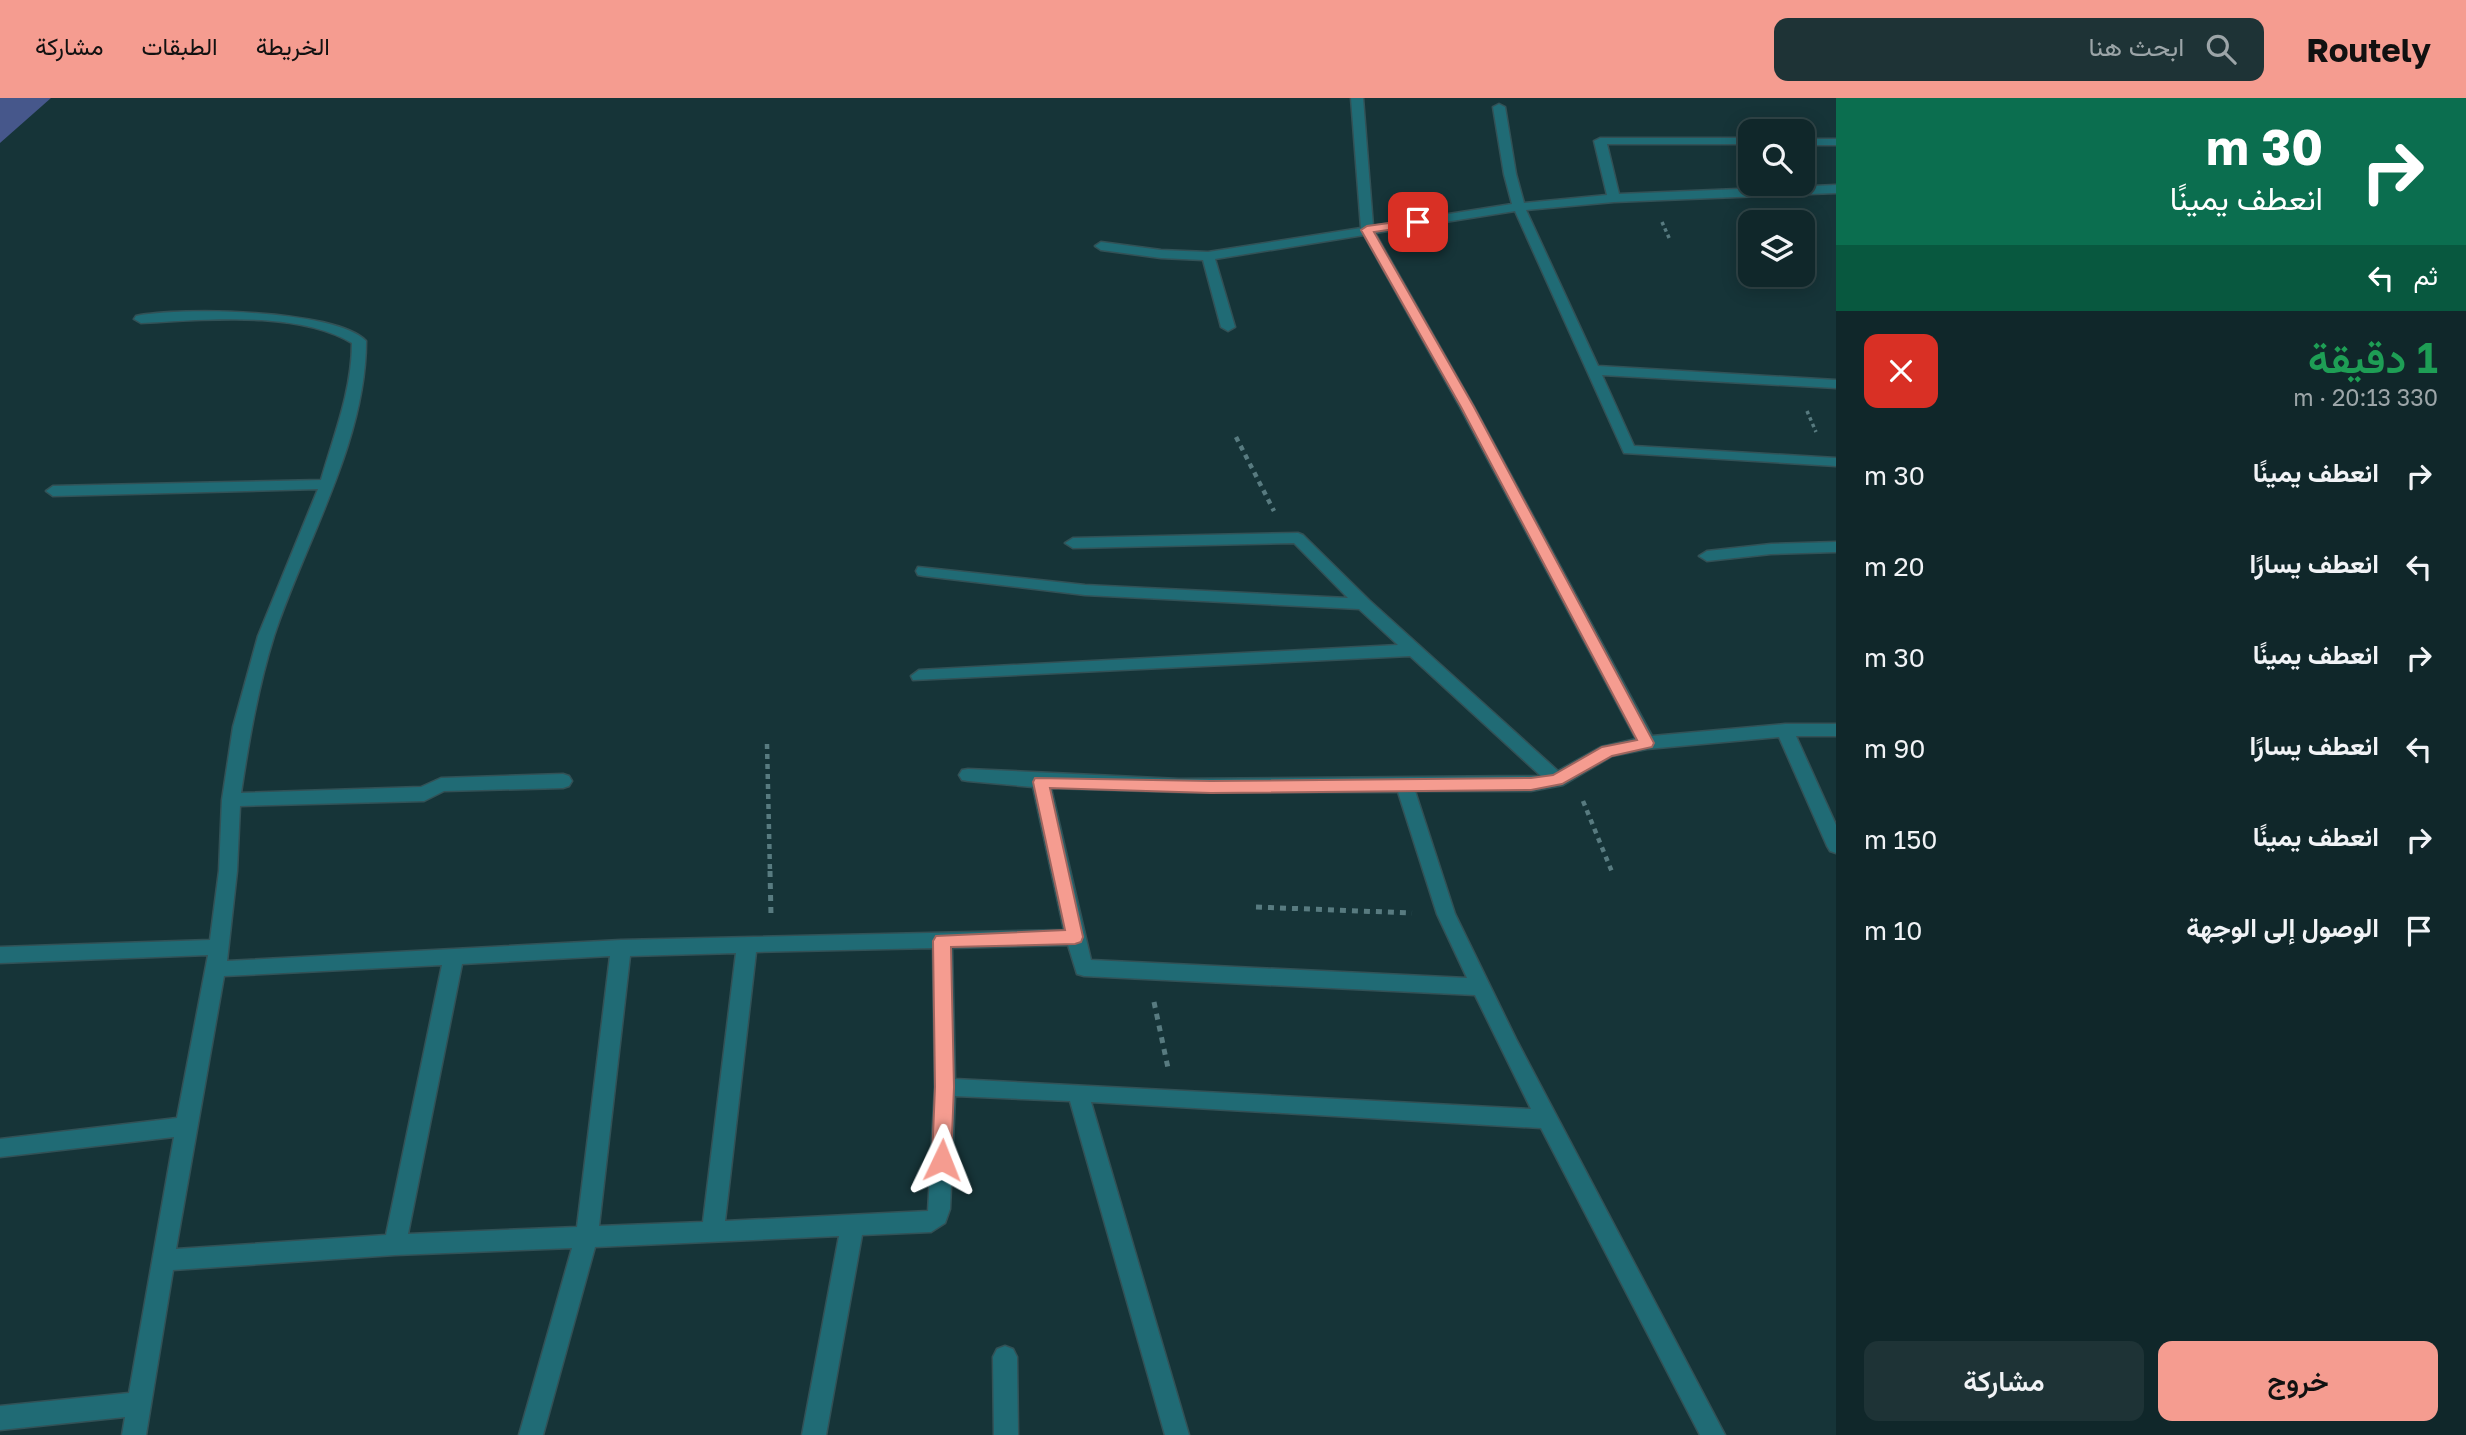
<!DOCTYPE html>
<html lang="ar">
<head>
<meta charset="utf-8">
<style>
	:root { --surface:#10272a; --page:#1e3336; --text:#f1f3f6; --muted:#9ca5a8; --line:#304447; --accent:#f59c90 }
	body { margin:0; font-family:"Golos Text",Vazirmatn,sans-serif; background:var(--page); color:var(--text); direction:rtl; height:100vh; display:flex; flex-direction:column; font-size:26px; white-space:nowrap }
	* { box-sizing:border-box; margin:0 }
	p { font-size:23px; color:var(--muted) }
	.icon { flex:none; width:38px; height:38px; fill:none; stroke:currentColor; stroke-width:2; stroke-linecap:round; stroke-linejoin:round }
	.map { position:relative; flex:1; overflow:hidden; direction:ltr }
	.sheet { display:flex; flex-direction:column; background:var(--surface); width:630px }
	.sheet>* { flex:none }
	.hud { background:#0b6e4f; color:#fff; overflow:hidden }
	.fabs { position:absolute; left:1738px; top:21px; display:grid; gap:14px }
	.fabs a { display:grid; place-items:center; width:77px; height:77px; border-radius:14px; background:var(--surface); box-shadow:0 4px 18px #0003,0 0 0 2px var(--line); font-size:35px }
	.pin { position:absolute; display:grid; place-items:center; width:60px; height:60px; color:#fff; margin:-30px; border-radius:14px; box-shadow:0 4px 10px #0006 }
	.me { position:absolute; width:77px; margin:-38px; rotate:2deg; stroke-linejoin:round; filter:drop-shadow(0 0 5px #0008) }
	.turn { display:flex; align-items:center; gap:24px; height:147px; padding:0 28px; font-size:32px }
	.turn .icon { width:91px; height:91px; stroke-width:2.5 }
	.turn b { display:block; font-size:49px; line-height:60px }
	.then { display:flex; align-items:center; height:66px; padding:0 28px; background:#0003; gap:14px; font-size:26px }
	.round { display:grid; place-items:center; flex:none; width:74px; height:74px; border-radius:14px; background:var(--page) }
	.summary { display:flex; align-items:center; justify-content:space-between; height:119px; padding:0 28px }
	h1 { font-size:42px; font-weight:600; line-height:52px; color:#1e9e55 }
	.action { display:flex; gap:14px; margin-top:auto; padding:14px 28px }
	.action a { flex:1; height:80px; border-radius:14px; background:var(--accent); color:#111; font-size:28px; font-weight:600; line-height:80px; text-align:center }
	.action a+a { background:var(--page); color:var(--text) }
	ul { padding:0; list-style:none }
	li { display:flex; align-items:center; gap:21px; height:91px; padding:0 28px }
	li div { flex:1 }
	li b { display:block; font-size:26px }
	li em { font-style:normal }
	header { display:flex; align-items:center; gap:42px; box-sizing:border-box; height:98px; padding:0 35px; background:var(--accent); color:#111 }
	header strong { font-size:33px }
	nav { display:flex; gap:38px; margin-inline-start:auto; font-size:24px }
	.search { width:490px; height:63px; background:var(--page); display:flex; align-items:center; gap:18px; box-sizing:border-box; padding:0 24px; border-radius:14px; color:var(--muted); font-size:26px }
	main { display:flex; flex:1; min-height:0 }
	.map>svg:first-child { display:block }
	.water { fill:#46578b }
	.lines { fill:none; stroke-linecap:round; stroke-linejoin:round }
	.minor-casing { stroke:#325156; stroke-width:3 }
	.path-far2 { stroke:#587b80; stroke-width:3.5; stroke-dasharray:3.5 3.5; stroke-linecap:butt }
	.path-far1 { stroke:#587b80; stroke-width:4.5; stroke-dasharray:5 5; stroke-linecap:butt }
	.path { stroke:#587b80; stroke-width:5; stroke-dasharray:6 6; stroke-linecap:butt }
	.minor { fill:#206b75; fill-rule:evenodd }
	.route { fill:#f59c90; stroke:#9f655e; stroke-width:2 }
</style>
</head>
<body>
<header>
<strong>Routely</strong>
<div class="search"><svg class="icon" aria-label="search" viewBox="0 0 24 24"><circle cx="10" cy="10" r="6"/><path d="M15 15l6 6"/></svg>ابحث هنا</div>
<nav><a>الخريطة</a><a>الطبقات</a><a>مشاركة</a></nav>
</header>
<main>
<section class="sheet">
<div class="hud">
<div class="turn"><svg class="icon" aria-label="right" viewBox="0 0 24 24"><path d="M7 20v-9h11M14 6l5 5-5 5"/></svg><div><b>30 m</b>انعطف يمينًا</div></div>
<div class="then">ثم<svg class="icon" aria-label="left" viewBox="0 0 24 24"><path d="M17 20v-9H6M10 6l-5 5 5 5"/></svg></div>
</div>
<div class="summary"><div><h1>1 دقيقة</h1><p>330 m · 20:13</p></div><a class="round" style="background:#d93025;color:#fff"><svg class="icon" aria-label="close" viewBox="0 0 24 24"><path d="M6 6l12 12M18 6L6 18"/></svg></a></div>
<ul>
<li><svg class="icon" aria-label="right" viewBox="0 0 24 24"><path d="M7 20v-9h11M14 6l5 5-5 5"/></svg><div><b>انعطف يمينًا</b></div><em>30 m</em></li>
<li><svg class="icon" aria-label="left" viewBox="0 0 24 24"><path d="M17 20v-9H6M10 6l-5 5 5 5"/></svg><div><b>انعطف يسارًا</b></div><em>20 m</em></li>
<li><svg class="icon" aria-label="right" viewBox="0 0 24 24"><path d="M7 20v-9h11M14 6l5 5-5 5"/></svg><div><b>انعطف يمينًا</b></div><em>30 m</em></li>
<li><svg class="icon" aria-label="left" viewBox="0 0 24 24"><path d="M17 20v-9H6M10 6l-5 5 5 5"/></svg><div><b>انعطف يسارًا</b></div><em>90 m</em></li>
<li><svg class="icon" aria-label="right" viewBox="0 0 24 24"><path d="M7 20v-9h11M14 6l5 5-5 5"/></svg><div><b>انعطف يمينًا</b></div><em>150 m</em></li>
<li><svg class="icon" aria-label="arrive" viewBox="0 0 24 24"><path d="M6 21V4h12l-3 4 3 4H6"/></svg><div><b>الوصول إلى الوجهة</b></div><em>10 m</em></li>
</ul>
<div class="action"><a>خروج</a><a>مشاركة</a></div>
</section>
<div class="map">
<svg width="1836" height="1337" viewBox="0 0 1836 1337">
	<rect width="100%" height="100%" fill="#163438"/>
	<!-- water -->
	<path class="water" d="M0 0H51L0 45Z"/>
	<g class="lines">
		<!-- minor casing -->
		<g class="minor-casing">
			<g id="minor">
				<path d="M1351 0H1363L1373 128 1512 106 1504 76 1493 9 1499 6 1505 9 1516 76 1524 105 1607 97 1594 43 1600 40H1750V46H1607L1619 96 1836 87V95L1614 104 1526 112 1598 268 1836 282V290L1602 277 1634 348 1836 360V368L1624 355 1515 113 1375 135 1474 309 1652 638 1785 626H1836V638H1796L1836 727V755L1830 753 1827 748 1779 639 1647 651 1612 658 1563 687 1531 693H1415L1455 816 1516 941 1725 1337H1700L1541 1030 1091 1004 1189 1337H1165L1070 1003 955 998 950 1111 945 1125 931 1134 862 1137 826 1337H802L839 1138 595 1149 543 1337H519L572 1150 395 1157 173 1172 146 1337H122L125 1319 0 1332V1308L129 1295 174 1039 0 1059V1041L177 1020 208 857 0 865V849L210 842 219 773 222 702 233 629 258 538 318 391 53 398 46 393 53 388 321 382C334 337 352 292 352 245 297 212 203 222 141 225L134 221 136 218C180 209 335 211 366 243 366 344 305 444 274 538 258 589 249 642 241 695L421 689 441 680 563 676 569 678 572 683 569 688 563 690 444 693 424 703 240 708 237 773 227 863 621 842 1064 832 1033 689 968 683 962 682 959 677 962 672 968 671 1179 681 1541 678 1410 558 913 582 911 578 919 572 1398 547 1359 511 1085 497 924 478 918 477 916 473 918 469 1085 487 1348 500 1294 445 1073 450 1065 445 1073 440 1298 435 1303 437 1369 502 1558 673 1601 649 1636 641 1460 309 1364 137 1215 161 1235 229 1228 233 1221 229 1203 162 1161 160 1101 152 1095 148 1101 144 1161 152 1208 154 1361 130ZM1051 690 1179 694H1398L1437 816 1467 880 1091 862ZM1068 847 1077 876 1084 878 1475 897 1531 1011 955 981 952 850ZM933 850 935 989 928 1113 725 1123 756 854ZM736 855 703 1124 599 1128 630 858ZM610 858 577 1129 408 1136 462 866ZM442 867 386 1137 176 1151 224 878Z"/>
				<rect x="1802" y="41" width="34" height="6"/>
				<path d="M1836 444V454L1771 456 1707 463 1699 458 1707 453 1771 446Z"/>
				<path d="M1005 1248 1013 1251 1017 1259 1018 1337H994L993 1259 997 1251Z"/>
			</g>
		</g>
		<!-- path-far2 -->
		<g class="path-far2">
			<path d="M1662 124 1670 142"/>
			<path d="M1807 313 1816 334"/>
		</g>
		<!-- path-far1 -->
		<g class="path-far1">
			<path d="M1236 339 1274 413"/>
			<path d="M767 646 770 775"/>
			<path d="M1583 703 1612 774"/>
		</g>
		<!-- path -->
		<g class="path">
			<path d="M770 773 771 817"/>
			<path d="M1256 809 1412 815"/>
			<path d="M1154 904 1168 970"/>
		</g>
		<!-- minor -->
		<use href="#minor" class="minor"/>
	</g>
	<!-- route -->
	<path class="route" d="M1418 121 1422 122V127L1374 134 1474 309 1654 645 1652 649 1612 658 1562 686 1531 692 1211 695 1050 690 1083 839 1081 844 1075 846 951 849 954 989 951 1062 948 1068 942 1071 935 1068 932 1062 935 989 933 843 936 838 1065 832 1033 684 1035 680 1211 683 1531 680 1553 677 1602 649 1637 642 1461 309 1361 132 1367 128Z"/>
</svg>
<div class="fabs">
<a><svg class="icon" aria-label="search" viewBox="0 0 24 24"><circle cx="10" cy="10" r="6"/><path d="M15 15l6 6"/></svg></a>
<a><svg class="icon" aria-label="layers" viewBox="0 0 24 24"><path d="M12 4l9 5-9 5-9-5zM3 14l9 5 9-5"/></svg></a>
</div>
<div class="pin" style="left:1418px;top:124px;background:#d93025"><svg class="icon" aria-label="arrive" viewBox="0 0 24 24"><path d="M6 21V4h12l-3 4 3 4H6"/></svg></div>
<svg class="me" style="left:942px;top:1062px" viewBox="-20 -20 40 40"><path d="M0-17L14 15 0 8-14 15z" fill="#f59c90" stroke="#fff" stroke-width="4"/></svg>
</div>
</main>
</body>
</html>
